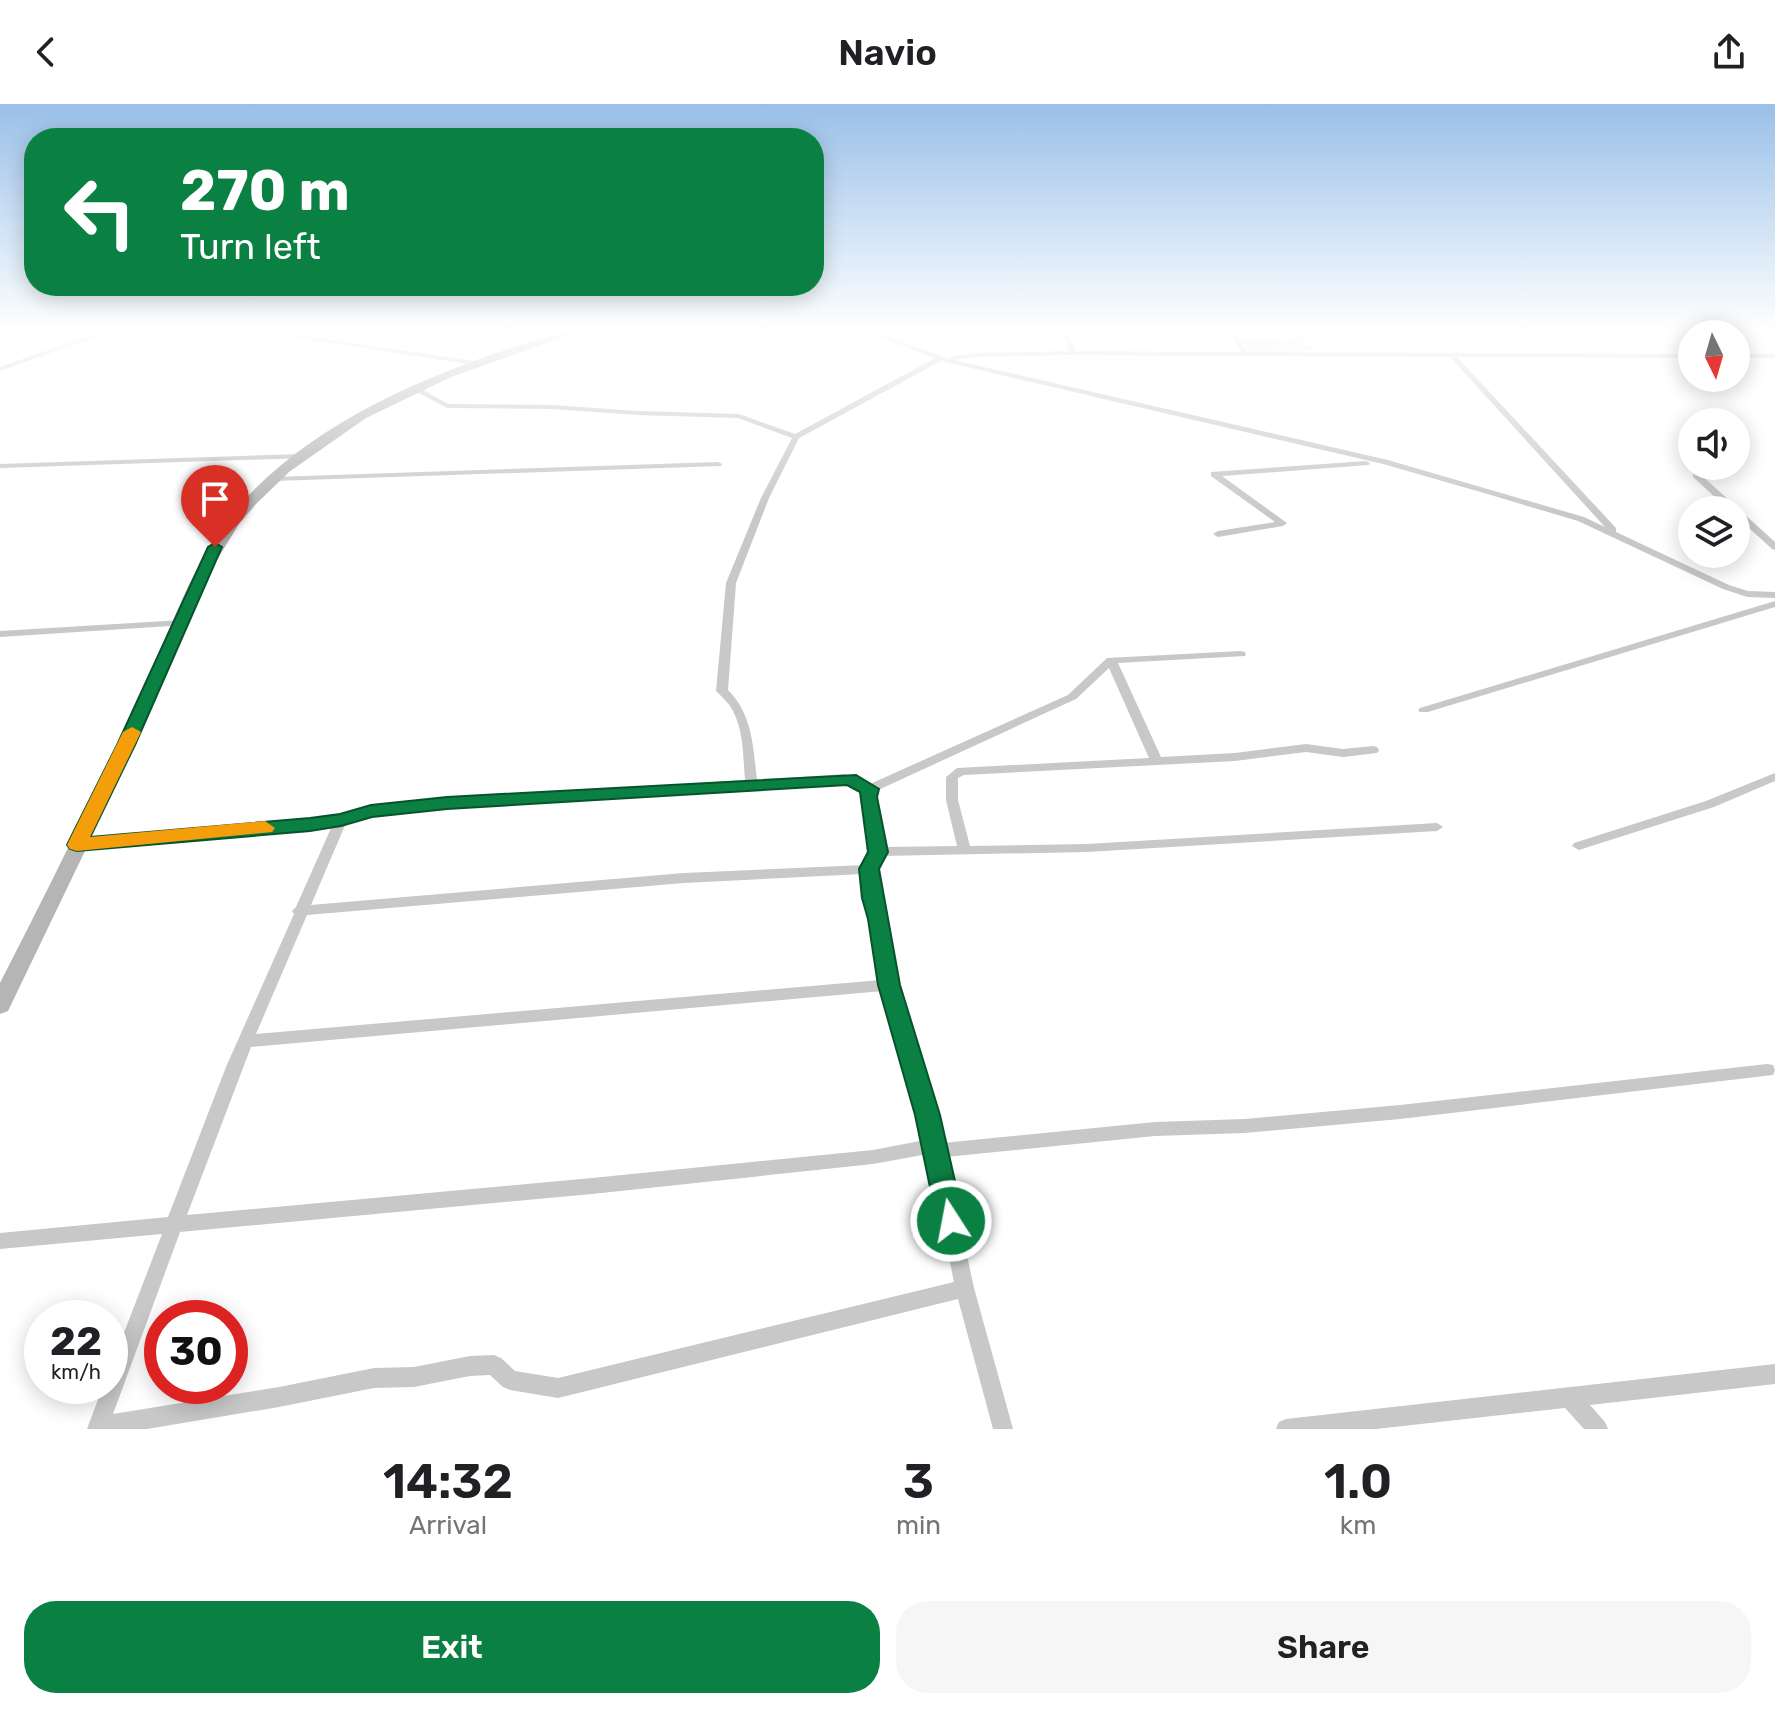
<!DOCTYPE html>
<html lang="en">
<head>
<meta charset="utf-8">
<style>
	:root { --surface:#fff; --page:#f6f6f6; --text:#202124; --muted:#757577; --accent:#0b8043 }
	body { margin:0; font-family:Rubik,sans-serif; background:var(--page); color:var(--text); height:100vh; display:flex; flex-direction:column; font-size:30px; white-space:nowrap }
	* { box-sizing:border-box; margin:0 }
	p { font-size:26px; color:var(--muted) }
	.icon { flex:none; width:44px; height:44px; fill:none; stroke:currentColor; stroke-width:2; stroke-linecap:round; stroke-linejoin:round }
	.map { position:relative; height:1325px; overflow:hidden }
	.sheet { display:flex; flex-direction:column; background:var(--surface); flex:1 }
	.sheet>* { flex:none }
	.hud { position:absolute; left:24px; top:24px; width:800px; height:168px; border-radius:32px; box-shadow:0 4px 20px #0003; background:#0b8043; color:#fff; overflow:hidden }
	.needle { width:52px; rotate:175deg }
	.controls { position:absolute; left:1678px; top:216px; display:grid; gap:16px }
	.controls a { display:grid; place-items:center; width:72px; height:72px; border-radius:50%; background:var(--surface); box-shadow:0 4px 20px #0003; font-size:40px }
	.speed { position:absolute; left:24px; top:1196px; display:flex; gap:16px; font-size:40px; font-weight:700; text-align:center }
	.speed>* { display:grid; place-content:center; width:104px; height:104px; border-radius:50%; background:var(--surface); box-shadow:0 4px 20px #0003; line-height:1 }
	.speed small { font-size:20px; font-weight:400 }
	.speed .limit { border:12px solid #d22; background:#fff; color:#111 }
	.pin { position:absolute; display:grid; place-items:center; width:68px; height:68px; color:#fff; margin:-82px -34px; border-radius:50% 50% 50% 0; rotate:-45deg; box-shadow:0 0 8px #0007 }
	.pin .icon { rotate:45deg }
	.me { position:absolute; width:88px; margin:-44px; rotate:349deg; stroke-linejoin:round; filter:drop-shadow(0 0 6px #0008) }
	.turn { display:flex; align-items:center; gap:28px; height:168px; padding:0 24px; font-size:36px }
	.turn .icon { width:104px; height:104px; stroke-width:2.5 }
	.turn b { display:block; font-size:56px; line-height:68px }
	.eta { display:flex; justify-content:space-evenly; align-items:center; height:136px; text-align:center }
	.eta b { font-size:48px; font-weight:600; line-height:56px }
	.button { display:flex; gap:16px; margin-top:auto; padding:16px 24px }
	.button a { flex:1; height:92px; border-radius:32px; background:var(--accent); color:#fff; font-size:32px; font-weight:600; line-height:92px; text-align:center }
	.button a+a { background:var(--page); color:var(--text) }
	header { display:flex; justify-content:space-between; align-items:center; height:104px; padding:0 24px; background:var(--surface); font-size:36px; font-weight:600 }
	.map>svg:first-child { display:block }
	.green { fill:#deead8 }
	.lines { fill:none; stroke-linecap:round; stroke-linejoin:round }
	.street { fill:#c8c8c8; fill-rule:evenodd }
	.secondary { fill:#b5b5b5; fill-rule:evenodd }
	.route { fill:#0b8043; stroke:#07532c; stroke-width:2 }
	.slow { fill:#f59e0b }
</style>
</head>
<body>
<header><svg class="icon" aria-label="back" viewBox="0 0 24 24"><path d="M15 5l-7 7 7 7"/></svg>Navio<svg class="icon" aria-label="share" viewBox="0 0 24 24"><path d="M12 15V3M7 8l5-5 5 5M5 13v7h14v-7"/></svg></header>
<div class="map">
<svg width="1775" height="1325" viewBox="0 0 1775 1325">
	<rect width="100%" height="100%" fill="#fff"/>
	<!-- green -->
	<path class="green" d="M1296 228H1311L1315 234H1307L1315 247 1249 248 1239 234 1293 235Z"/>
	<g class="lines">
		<!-- street -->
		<g class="street">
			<path d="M108 225H118L0 267V263Z"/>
			<path d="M241 225H259L474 257 477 259 474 261Z"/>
			<path d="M857 225H867L949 255 952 252 976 249 1069 247 1061 225H1067L1076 247 1241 248 1227 225H1233L1247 248 1692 250V254L1457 253 1616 424V428L1729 481 1748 487 1775 488V494L1747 493 1723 485 1578 417 1484 389 1383 360 941 257 799 334 769 394 736 479 728 586C753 611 753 643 757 676L844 670 870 680 1068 591 1107 554 1241 547 1245 548 1246 550 1245 552 1118 559 1161 653 1235 649 1306 640 1343 645 1373 642 1377 643 1379 646 1377 649 1343 653 1306 648 1235 657 964 671 958 674V696L970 742 1087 740 1437 719 1443 723 1437 727 1087 748 882 752 876 765 879 794 886 815 896 881 943 1039 1155 1018 1245 1015 1400 1001 1767 960 1773 961 1775 966 1773 971 1400 1015 1245 1029 1155 1032 946 1053 974 1184 1013 1325H993L958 1195 558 1294 510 1286 503 1283 490 1271 470 1272 414 1283 374 1284 279 1303 147 1325H87L103 1282H110V1265L162 1130 0 1145V1129L168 1113 226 963 294 810 292 807 296 803 332 722 310 725 77 745 70 741 72 738 310 717 340 712 371 703 447 695 745 676C743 654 744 628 733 607 729 599 722 593 716 587L726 479 761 394 792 334 738 314 638 311 552 305 447 304 411 285 418 283 448 300 552 301 638 307 739 310 795 330 935 254ZM1063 251 1450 253 1605 423 1584 413 1388 356 954 256 976 253ZM1109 564 1149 654 957 664 946 673V696L957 742 884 743 874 693 876 687 1076 595ZM843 678 863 687 862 693 871 748 865 761 684 769 311 801 346 719 372 711 447 703ZM863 770 865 794 872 815 881 876 256 930 307 811 684 779ZM883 887 925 1036 873 1046 592 1074 187 1111 251 943ZM928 1050 954 1178 558 1274 515 1267 501 1254 494 1251 470 1252 414 1263 374 1264 279 1283 113 1310 180 1128 592 1090 873 1060Z"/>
			<rect x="1736" y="250" width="39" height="4"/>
			<path d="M301 350H304V354L0 364V360Z"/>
			<path d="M1366 357 1370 359 1369 361 1222 372 1287 419 1283 422 1218 433 1213 430 1218 427 1275 418 1211 372V368Z"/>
			<path d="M718 358 722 360 721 362 274 377 270 375 274 373Z"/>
			<path d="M1693 369H1699L1775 438V446L1772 445 1736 412V406H1729L1693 373Z"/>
			<path d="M1775 497V503L1428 608H1420L1418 606 1420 604Z"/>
			<path d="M182 516 186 517V521L0 533V527Z"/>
			<path d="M1775 669V677L1714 703 1579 746 1572 742 1574 739 1706 697Z"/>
			<path d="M1775 1260V1280L1590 1301 1605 1318 1608 1325H1584L1565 1304 1376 1325H1276L1279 1318 1286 1315Z"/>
		</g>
		<!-- secondary -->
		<path class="secondary" d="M570 225H586L451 273 366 314 289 368 256 400 239 420 212 464 123 668 8 907 0 910V879C49 784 96 688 141 591 172 524 194 449 246 394 332 304 454 261 570 225Z"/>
	</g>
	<!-- sky -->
	<linearGradient id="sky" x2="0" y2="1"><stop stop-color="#99c0e9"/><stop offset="0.55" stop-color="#fff"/><stop offset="1" stop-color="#fff" stop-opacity="0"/></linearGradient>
	<rect width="1775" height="411" fill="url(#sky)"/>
	<!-- route -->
	<path class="route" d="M215 439 222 443 135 641 90 733 310 714 340 710 371 701 447 693 856 671 879 685 877 693 888 748 879 765 900 881 940 1011 964 1117 960 1126 951 1129 941 1126 937 1117 915 1011 878 881 868 815 862 794 859 765 868 748 860 688 847 681 447 705 372 713 341 722 310 727 77 747 70 745 67 741 117 641 208 443Z"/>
	<!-- slow -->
	<path class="slow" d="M132 623 141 628 90 733 265 717 275 724 272 728 77 747 70 745 67 741 123 628Z"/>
</svg>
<div class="controls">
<a><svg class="needle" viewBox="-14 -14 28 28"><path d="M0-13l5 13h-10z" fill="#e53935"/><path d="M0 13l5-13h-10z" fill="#757577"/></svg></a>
<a><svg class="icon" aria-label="sound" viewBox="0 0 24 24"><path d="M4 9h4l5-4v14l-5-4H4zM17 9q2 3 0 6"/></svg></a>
<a><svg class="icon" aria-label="layers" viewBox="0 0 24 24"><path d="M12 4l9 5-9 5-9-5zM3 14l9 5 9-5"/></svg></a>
</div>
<div class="speed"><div>22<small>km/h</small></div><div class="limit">30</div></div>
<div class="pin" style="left:215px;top:443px;background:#d93025"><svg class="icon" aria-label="arrive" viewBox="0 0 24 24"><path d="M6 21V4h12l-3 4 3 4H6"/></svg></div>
<svg class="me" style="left:951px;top:1117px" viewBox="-20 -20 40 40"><circle r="17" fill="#0b8043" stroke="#fff" stroke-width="3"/><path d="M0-11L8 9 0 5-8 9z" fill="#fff"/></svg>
<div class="hud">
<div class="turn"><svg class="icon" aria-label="left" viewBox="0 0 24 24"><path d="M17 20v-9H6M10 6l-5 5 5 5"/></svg><div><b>270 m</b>Turn left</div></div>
</div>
</div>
<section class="sheet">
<div class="eta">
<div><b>14:32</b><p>Arrival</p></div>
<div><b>3</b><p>min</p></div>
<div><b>1.0</b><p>km</p></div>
</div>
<div class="button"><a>Exit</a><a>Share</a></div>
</section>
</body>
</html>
